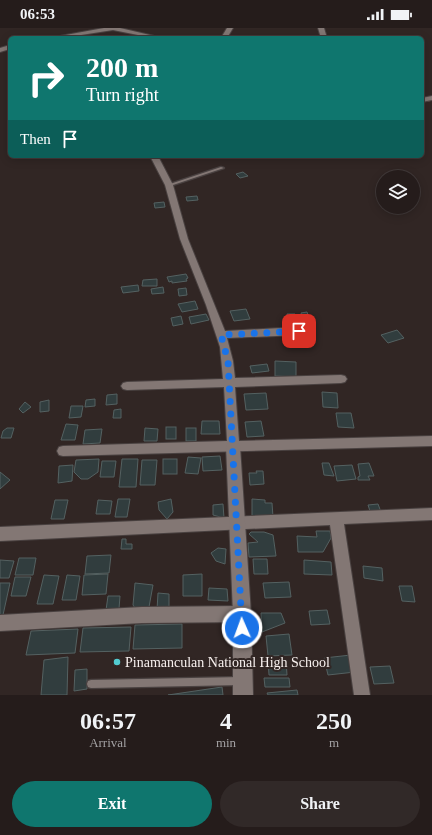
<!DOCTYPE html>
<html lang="en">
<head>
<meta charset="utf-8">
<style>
	:root { --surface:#251c1b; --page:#312928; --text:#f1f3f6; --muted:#a3a1a3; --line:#423a3a; --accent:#0f766e }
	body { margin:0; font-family:"Times New Roman",serif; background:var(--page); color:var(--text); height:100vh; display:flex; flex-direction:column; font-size:15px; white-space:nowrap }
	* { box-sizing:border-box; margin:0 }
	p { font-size:13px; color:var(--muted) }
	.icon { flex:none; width:22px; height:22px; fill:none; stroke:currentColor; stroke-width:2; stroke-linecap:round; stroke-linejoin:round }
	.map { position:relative; height:667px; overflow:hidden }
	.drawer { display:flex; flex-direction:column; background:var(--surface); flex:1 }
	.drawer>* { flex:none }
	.guide { position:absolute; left:8px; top:8px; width:416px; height:122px; border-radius:6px; box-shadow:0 2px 10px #0003,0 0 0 1px var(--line); background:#0f766e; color:#fff; overflow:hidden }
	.controls { position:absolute; left:376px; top:142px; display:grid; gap:8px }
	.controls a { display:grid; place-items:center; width:44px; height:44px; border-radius:50%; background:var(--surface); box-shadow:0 2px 10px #0003,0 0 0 1px var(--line); font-size:20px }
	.pin { position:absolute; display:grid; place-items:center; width:34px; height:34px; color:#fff; margin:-17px; border-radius:8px; box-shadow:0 2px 6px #0006 }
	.me { position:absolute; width:44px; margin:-22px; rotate:358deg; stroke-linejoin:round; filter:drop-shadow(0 0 3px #0008) }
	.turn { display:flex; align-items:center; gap:14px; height:84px; padding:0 12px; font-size:18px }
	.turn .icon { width:52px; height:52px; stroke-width:2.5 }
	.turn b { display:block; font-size:28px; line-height:34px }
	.then { display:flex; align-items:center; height:38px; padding:0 12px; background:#0003; gap:8px; font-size:15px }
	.eta { display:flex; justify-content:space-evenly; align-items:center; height:68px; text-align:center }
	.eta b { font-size:24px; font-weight:800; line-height:28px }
	.button { display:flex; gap:8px; margin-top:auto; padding:8px 12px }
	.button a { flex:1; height:46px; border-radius:24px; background:var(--accent); color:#fff; font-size:16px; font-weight:800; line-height:46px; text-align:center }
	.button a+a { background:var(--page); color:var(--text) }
	.status { display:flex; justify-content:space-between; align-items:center; height:28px; padding:0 20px; background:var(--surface); direction:ltr }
	.status svg { height:11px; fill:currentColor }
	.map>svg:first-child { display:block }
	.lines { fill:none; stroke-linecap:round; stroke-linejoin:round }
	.stream { stroke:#a0746b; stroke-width:1.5 }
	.building { fill:#313d3e; stroke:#546161 }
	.service-casing { stroke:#494140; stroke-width:2.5 }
	.minor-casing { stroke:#494140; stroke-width:2 }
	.tertiary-casing { stroke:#494140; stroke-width:2 }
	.service { fill:#837774; fill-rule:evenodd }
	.minor { fill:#837774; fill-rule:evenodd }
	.tertiary { fill:#837774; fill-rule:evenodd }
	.route { stroke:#1a73e8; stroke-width:7; stroke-dasharray:0 12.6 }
	.poi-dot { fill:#52ccd1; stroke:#312624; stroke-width:1.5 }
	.labels { text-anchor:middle; stroke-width:4; stroke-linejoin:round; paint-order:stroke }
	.near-poi-label { font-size:14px; fill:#f8f1ef; stroke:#312624; text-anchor:start }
</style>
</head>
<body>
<div class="status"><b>06:53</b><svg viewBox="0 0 49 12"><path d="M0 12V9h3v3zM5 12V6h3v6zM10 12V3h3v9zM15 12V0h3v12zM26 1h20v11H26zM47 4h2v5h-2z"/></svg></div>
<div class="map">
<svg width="432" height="667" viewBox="0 0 432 667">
	<rect width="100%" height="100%" fill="#312624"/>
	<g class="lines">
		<!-- stream -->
		<path class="stream" d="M422 74 432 72"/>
	</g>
	<!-- building -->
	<g class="building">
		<path d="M243 144 248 148 240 150 236 146Z"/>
		<path d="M197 168 198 172 187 173 186 169Z"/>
		<path d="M164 174 165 179 155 180 154 175Z"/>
		<path d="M186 246 188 250 186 251 187 253 172 255V253L169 254 167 249Z"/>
		<path d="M157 251V258H142L143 252Z"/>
		<path d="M138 257 139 263 123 265 121 259Z"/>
		<path d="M163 259 164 265 152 266 151 261Z"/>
		<path d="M186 260 187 267 179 268 178 261Z"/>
		<path d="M195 273 198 281 182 284 178 276Z"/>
		<path d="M246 281 250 291 234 293 230 283Z"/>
		<path d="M307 284 310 293 304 294 301 285Z"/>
		<path d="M206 286 209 292 191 296 189 289Z"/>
		<path d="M287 286H295L296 291 288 292Z"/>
		<path d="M181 288 183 296 173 298 171 290Z"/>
		<path d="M397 302 404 310 388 315 381 307Z"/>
		<path d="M275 333 296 334V349L275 348Z"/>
		<path d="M267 336 269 343 252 345 250 338Z"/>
		<path d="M322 364 337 365 338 380 323 379Z"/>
		<path d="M266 365 268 381 246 382 244 366Z"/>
		<path d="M117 366V376L106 377 107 367Z"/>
		<path d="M95 371V378L85 379 86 372Z"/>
		<path d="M49 372V383L40 384V374Z"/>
		<path d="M25 374 31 379 23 385 19 381Z"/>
		<path d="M71 378H83L81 389 69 390Z"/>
		<path d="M121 381V390H113L114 382Z"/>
		<path d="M336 385H351L354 400 338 399Z"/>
		<path d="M202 393H219L220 406H201Z"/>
		<path d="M261 393 264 408 247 409 245 394Z"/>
		<path d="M66 396 78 397 75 412H61Z"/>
		<rect x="166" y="399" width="10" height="12"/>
		<path d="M7 400H14L11 410H1L3 403Z"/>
		<path d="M145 400 158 401 157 413H144Z"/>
		<rect x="186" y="400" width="10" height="13"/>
		<path d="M102 401 100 415 83 416 85 402Z"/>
		<path d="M220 428 222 442 203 443 202 429Z"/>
		<path d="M188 429 201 430 198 446 185 445Z"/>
		<path d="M99 431 98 444 88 451H81L74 444 76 432Z"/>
		<path d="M122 431H138L136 459H119Z"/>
		<rect x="163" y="431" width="14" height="15"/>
		<path d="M142 432H157L155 457H140Z"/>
		<path d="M102 433H116L114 449H100Z"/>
		<path d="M322 435H329L334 448 324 447Z"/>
		<path d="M369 435 374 448H368L370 452H358V449L360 448 358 436Z"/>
		<path d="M73 437 72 453 58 455 59 438Z"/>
		<path d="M352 437 356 451 337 453 334 438Z"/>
		<path d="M256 443H263L264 456 250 457 249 445H257Z"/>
		<path d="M0 444 10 452 0 461Z"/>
		<path d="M118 471H130L127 489H115Z"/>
		<path d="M171 471 173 484 167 491 159 482 158 474Z"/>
		<path d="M252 471 265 472V475H272L273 489H252Z"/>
		<path d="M55 472H68L64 491H51Z"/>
		<path d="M98 472 112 473 110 486H96Z"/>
		<path d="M223 476 224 490 213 487V477Z"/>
		<path d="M378 476 381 484 371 486 368 477Z"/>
		<path d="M316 503H330L331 510 323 524H298L297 508 317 509Z"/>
		<path d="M251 504H264L273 507 276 528 249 529 248 515 258 514 249 506Z"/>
		<path d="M122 511H126V516H132V521H121Z"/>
		<path d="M218 520 226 521 225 536 216 533 211 525Z"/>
		<path d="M111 527 109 545 85 546 87 528Z"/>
		<path d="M19 530H36L33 547H15Z"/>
		<path d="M253 531H267L268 546H254Z"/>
		<path d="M0 532 14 533 9 550H0Z"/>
		<path d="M304 532 331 534 332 547 304 546Z"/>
		<path d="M363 538 382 540 383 553 364 550Z"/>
		<path d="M108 546 106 566 82 567 84 547Z"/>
		<path d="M202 546V568H183V547Z"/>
		<path d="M44 547 59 548 53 576H37Z"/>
		<path d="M67 547 80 548 76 572H62Z"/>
		<path d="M15 549H31L26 568H11Z"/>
		<path d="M289 554 291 569 265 570 263 555Z"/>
		<path d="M0 555H10L3 587H0Z"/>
		<path d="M135 555 153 557 149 579 153 584 137 583 133 577Z"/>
		<path d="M399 558H412L415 574 402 573Z"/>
		<path d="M209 560 227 561 228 573 208 572Z"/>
		<path d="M158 565 169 566V583L157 582Z"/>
		<path d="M108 568H120L119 581 106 582Z"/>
		<path d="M327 582 330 596 311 597 309 583Z"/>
		<path d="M261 585H281L285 595 262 604Z"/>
		<path d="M182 596V620L133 621 135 597Z"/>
		<path d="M131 599 129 623 80 624 83 600Z"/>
		<path d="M78 601 75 625 26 627 31 603Z"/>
		<path d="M289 606 292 627 268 628 266 608Z"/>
		<path d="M351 627 355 644 328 647 324 630Z"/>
		<path d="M68 629 67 667H41L44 632Z"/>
		<path d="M268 632H286L287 647H269Z"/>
		<path d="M390 638 394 655 374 656 370 639Z"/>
		<path d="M87 641V661L74 663 75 642Z"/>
		<path d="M264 650H289L290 659H265Z"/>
		<path d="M222 659 223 667H168Z"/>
		<path d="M297 662 298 667H268L267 665Z"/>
	</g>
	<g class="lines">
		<!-- service casing -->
		<g class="service-casing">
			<g id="service">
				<path d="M221 139 224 140 170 158 167 157Z"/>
				<path d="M241 649 244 650 245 653 244 656 241 657 91 660 88 659 87 656 88 653 91 652Z"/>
			</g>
		</g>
		<!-- minor casing -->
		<g class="minor-casing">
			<g id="minor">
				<path d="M104 0H120L163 10H153L113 2 62 10H49Z"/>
				<path d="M227 0H233L227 10H221Z"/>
				<path d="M318 0H324L327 10H321Z"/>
				<path d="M10 17V21L0 24V20Z"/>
				<path d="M432 68V72L422 74V70Z"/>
				<path d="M150 128H158L173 157 188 211 225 303 299 299 304 303 299 307 227 310 233 333 235 350 341 347 345 348 347 351 345 354 341 355 235 359 239 413 432 408V418L63 428 59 427 57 423 59 419 63 418 227 413 224 359 127 362 123 361 121 358 123 355 127 354 223 351 220 319 206 277 180 211 165 157Z"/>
				<path d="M432 480V492L344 496 370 667H354L330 497 0 513V499Z"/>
				<path d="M242 578 247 581 250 586 247 591 242 594 142 595 0 603V587L142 579Z"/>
			</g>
		</g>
		<!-- tertiary casing -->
		<g class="tertiary-casing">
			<path id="tertiary" d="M233 412 238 414 240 418 251 586 253 667H233V586L226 418 228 414Z"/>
		</g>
		<!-- service -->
		<use href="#service" class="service"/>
		<!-- minor -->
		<use href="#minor" class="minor"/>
		<!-- tertiary -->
		<use href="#tertiary" class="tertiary"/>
	</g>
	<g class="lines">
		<!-- route -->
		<path class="route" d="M242 600 228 333 221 307 299 303"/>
	</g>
	<!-- markers -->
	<circle class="poi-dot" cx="117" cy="634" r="4"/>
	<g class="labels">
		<!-- near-poi labels -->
		<g class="near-poi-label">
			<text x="125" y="639">Pinamanculan National High School</text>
		</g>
	</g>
</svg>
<div class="controls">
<a><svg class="icon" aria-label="layers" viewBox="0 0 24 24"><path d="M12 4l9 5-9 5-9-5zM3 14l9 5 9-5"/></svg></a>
</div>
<div class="pin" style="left:299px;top:303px;background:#d93025"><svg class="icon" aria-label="arrive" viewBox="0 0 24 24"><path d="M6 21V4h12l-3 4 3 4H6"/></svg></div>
<svg class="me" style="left:242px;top:600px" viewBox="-20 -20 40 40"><circle r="17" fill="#1a73e8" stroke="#fff" stroke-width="3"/><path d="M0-11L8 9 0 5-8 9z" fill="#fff"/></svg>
<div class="guide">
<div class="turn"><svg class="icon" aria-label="right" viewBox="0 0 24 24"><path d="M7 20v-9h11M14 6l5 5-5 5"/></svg><div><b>200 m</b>Turn right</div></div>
<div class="then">Then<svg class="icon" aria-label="arrive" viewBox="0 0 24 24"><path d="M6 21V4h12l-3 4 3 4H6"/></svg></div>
</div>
</div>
<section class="drawer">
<div class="eta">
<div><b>06:57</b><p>Arrival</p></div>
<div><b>4</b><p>min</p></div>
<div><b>250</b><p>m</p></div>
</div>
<div class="button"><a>Exit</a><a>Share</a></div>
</section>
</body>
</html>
